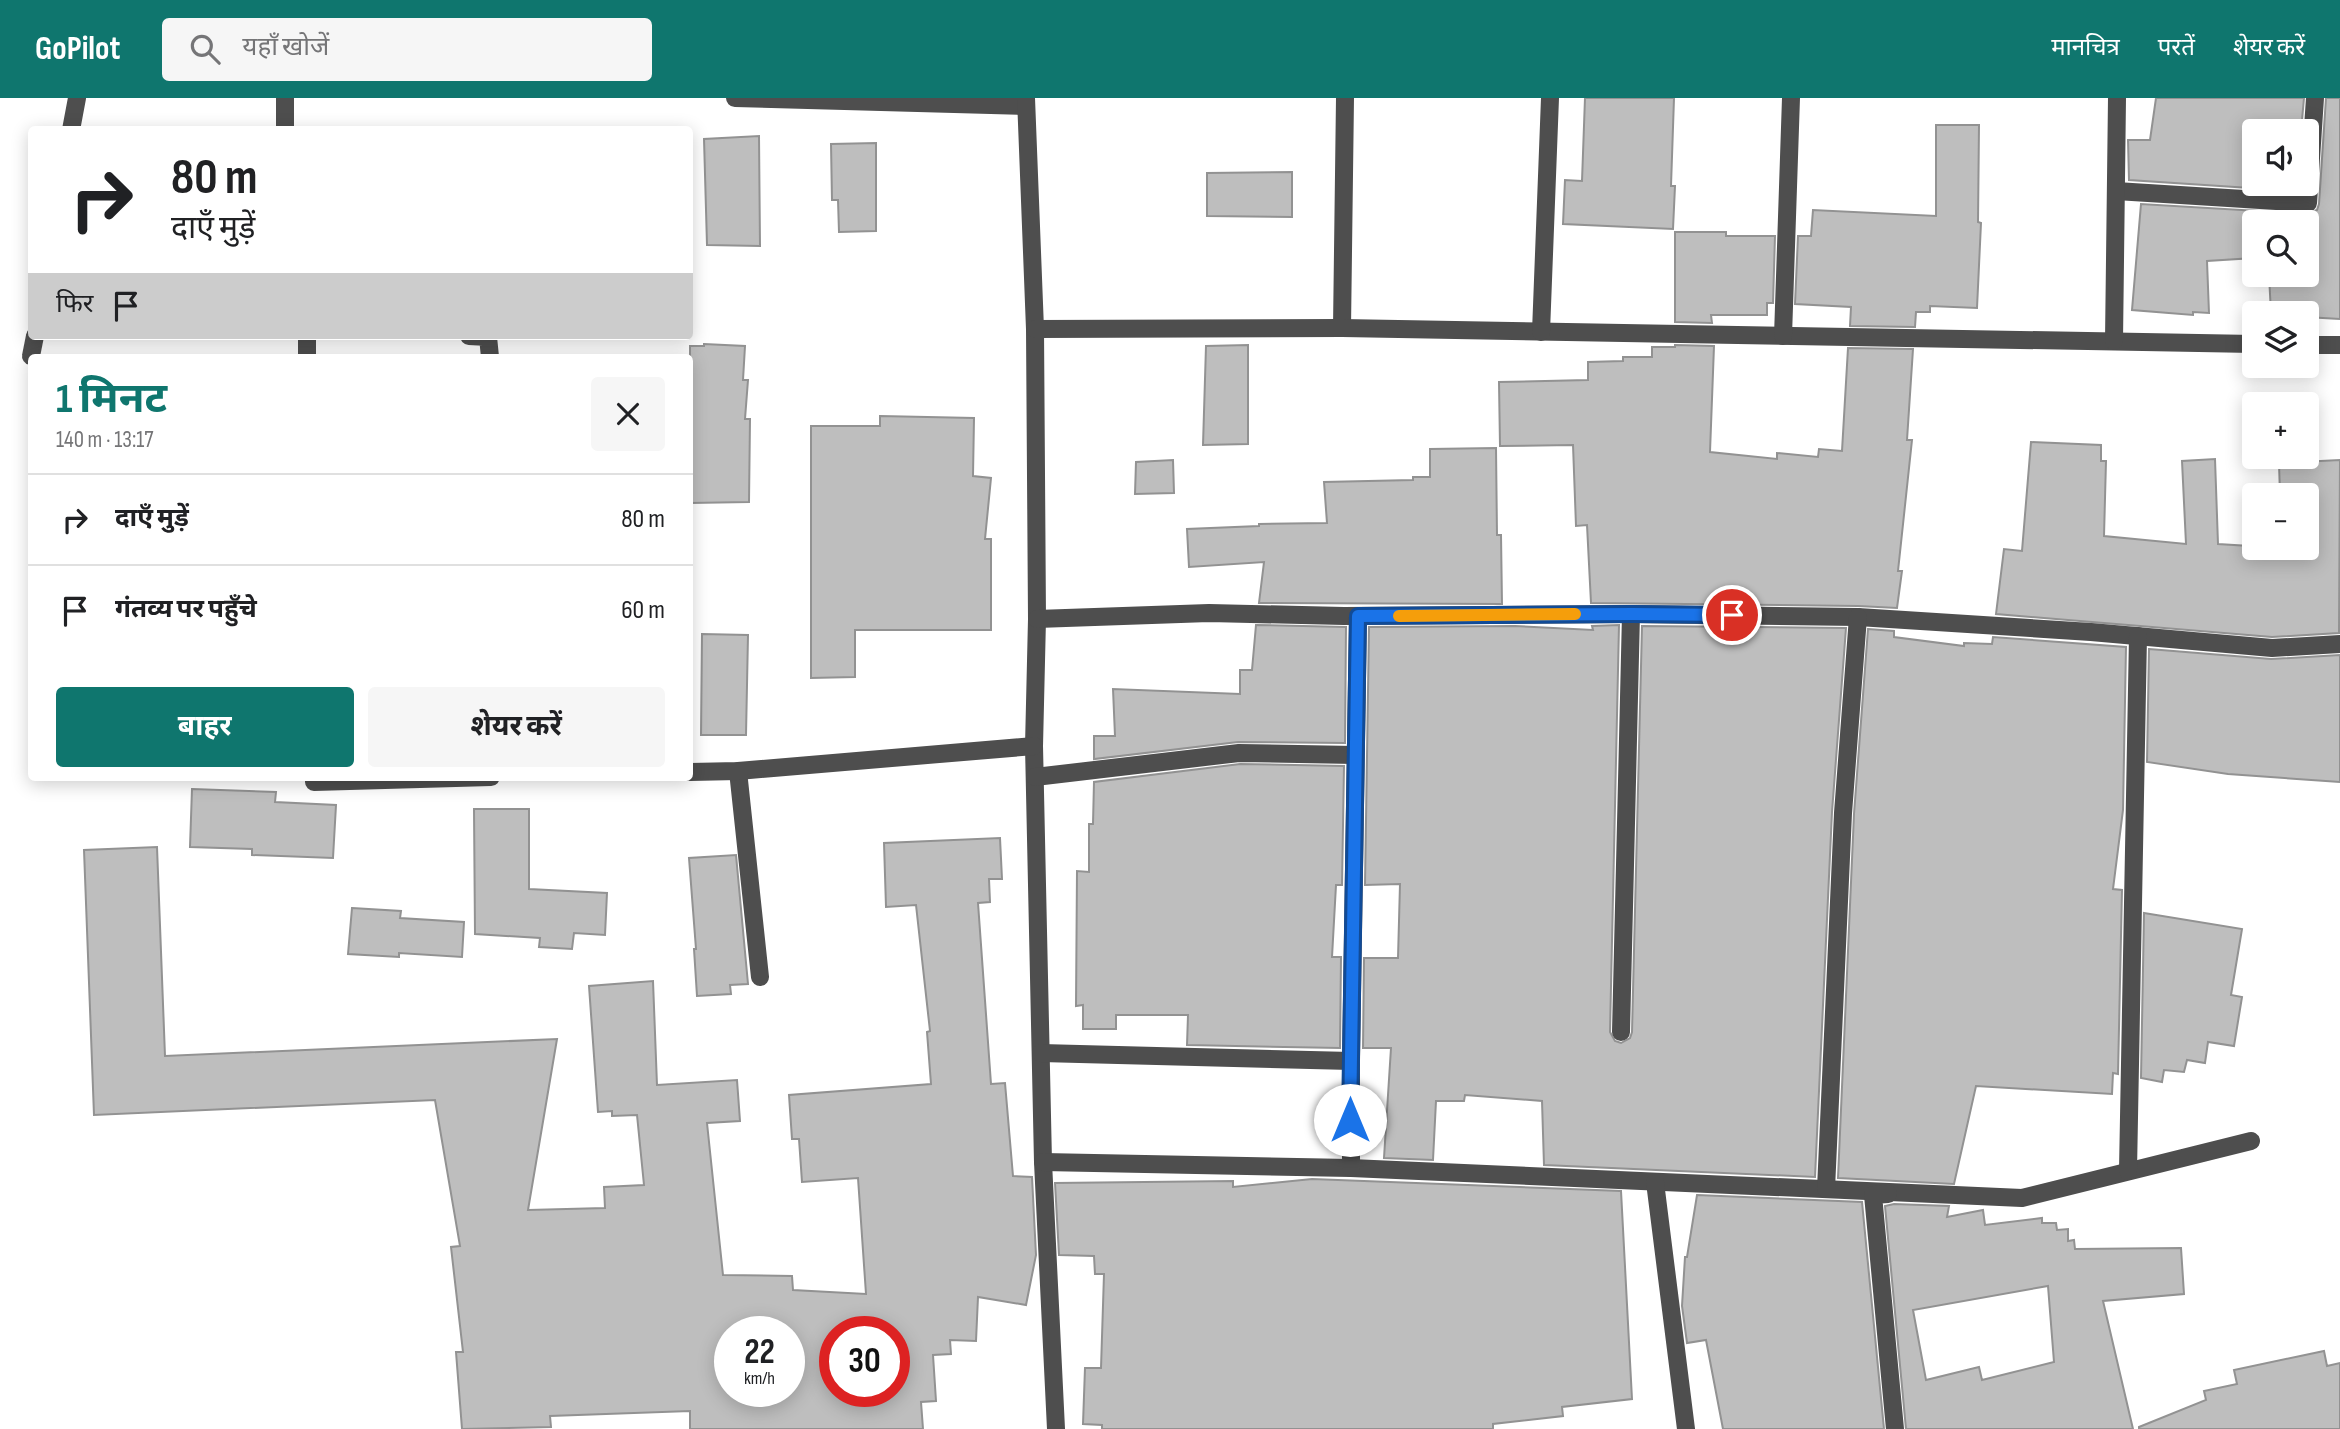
<!DOCTYPE html>
<html lang="hi">
<head>
<meta charset="utf-8">
<style>
	:root { --surface:#fff; --page:#f6f6f6; --text:#202124; --muted:#757577; --line:#e0e0e0; --accent:#0f766e }
	body { margin:0; font-family:"Sofia Sans Condensed","Noto Sans Devanagari",sans-serif; background:var(--page); color:var(--text); height:100vh; display:flex; flex-direction:column; font-size:26px; white-space:nowrap }
	* { box-sizing:border-box; margin:0 }
	p { font-size:23px; color:var(--muted) }
	.icon { flex:none; width:38px; height:38px; fill:none; stroke:currentColor; stroke-width:2; stroke-linecap:round; stroke-linejoin:round }
	.map { position:relative; flex:1; overflow:hidden }
	.side { position:absolute; left:28px; top:256px; width:665px; height:427px; display:flex; flex-direction:column; background:var(--surface); border-radius:7px; box-shadow:0 4px 18px #0003 }
	.side>* { flex:none }
	.top-card { position:absolute; left:28px; top:28px; width:665px; height:214px; border-radius:7px; box-shadow:0 4px 18px #0003; background:#fff; color:var(--text); overflow:hidden }
	.fabs { position:absolute; left:2242px; top:21px; display:grid; gap:14px }
	.fabs a { display:grid; place-items:center; width:77px; height:77px; border-radius:7px; background:var(--surface); box-shadow:0 4px 18px #0003; font-size:35px }
	.speed { position:absolute; left:714px; top:1218px; display:flex; gap:14px; font-size:35px; font-weight:700; text-align:center }
	.speed>* { display:grid; place-content:center; width:91px; height:91px; border-radius:50%; background:var(--surface); box-shadow:0 4px 18px #0003; line-height:1 }
	.speed small { font-size:18px; font-weight:400 }
	.speed .limit { border:10px solid #d22; background:#fff; color:#111 }
	.pin { position:absolute; display:grid; place-items:center; width:60px; height:60px; color:#fff; margin:-30px; border:4px solid #fff; border-radius:50%; box-shadow:0 2px 7px #0007 }
	.me { position:absolute; width:77px; margin:-38px; rotate:0deg; stroke-linejoin:round; filter:drop-shadow(0 0 5px #0008) }
	.turn { display:flex; align-items:center; gap:24px; height:147px; padding:0 28px; font-size:32px }
	.turn .icon { width:91px; height:91px; stroke-width:2.5 }
	.turn b { display:block; font-size:49px; line-height:60px }
	.then { display:flex; align-items:center; height:66px; padding:0 28px; background:#0003; gap:14px; font-size:26px }
	.round { display:grid; place-items:center; flex:none; width:74px; height:74px; border-radius:7px; background:var(--page) }
	.overview { display:flex; align-items:center; justify-content:space-between; height:119px; padding:0 28px }
	h1 { font-size:42px; font-weight:700; line-height:52px; color:var(--accent) }
	.action { display:flex; gap:14px; margin-top:auto; padding:14px 28px }
	.action a { flex:1; height:80px; border-radius:7px; background:var(--accent); color:#fff; font-size:28px; font-weight:700; line-height:80px; text-align:center }
	.action a+a { background:var(--page); color:var(--text) }
	ul { padding:0; list-style:none }
	li { display:flex; align-items:center; gap:21px; height:91px; padding:0 28px; border-top:2px solid var(--line) }
	li div { flex:1 }
	li b { display:block; font-size:26px }
	li em { font-style:normal }
	header { display:flex; align-items:center; gap:42px; box-sizing:border-box; height:98px; padding:0 35px; background:var(--accent); color:#fff }
	header strong { font-size:33px }
	nav { display:flex; gap:38px; margin-inline-start:auto; font-size:24px }
	.search { width:490px; height:63px; background:var(--page); display:flex; align-items:center; gap:18px; box-sizing:border-box; padding:0 24px; border-radius:7px; color:var(--muted); font-size:26px }
	.map>svg:first-child { display:block }
	.building { fill:#bebebe; stroke:#929292; stroke-width:2; fill-rule:evenodd }
	.lines { fill:none; stroke-linecap:round; stroke-linejoin:round }
	.minor { stroke:#4e4e4e; stroke-width:18 }
	.route-casing { stroke:#114b97; stroke-width:18 }
	.route { stroke:#1a73e8; stroke-width:12 }
	.slow { stroke:#f59e0b; stroke-width:12 }
</style>
</head>
<body>
<header>
<strong>GoPilot</strong>
<div class="search"><svg class="icon" aria-label="search" viewBox="0 0 24 24"><circle cx="10" cy="10" r="6"/><path d="M15 15l6 6"/></svg>यहाँ खोजें</div>
<nav><a>मानचित्र</a><a>परतें</a><a>शेयर करें</a></nav>
</header>
<div class="map">
<svg width="2340" height="1331" viewBox="0 0 2340 1331">
	<rect width="100%" height="100%" fill="#fff"/>
	<!-- building -->
	<g class="building">
		<path d="M1585 0H1674L1671 88H1675L1673 131 1563 126 1565 82 1582 83Z"/>
		<path d="M2156 0H2304L2301 33H2254V86H2298L2297 93 2129 82 2128 42H2150Z"/>
		<path d="M2326 0H2340V221L2306 219V215H2271L2269 177H2306V124H2254V160L2207 163 2209 215 2193 214V217L2132 212 2141 106 2307 116 2317 112 2319 106Z"/>
		<path d="M1936 27H1979L1978 124 1981 125 1977 210 1930 208V214H1916L1915 229 1850 228 1851 209 1795 206 1798 138H1811L1813 112 1936 118Z"/>
		<path d="M759 38 760 148 707 147 704 41Z"/>
		<path d="M876 45V133L839 134 838 102H832L831 46Z"/>
		<path d="M1292 74V119L1207 118V75Z"/>
		<path d="M1675 134H1726V138H1775L1773 205H1767V217H1711L1712 225 1675 224Z"/>
		<path d="M704 246 745 248 743 282H748L745 321H750L749 404 690 405V248H704Z"/>
		<path d="M1248 247V346L1203 347 1206 248Z"/>
		<path d="M1675 247 1714 248 1710 354 1777 361V355L1818 359 1819 351 1842 353 1848 250 1913 251 1907 342H1912L1898 473H1902L1897 510 1858 508 1591 505 1587 427 1576 428 1573 347 1500 348 1499 284 1588 282V264L1623 263V259H1652V249H1675Z"/>
		<path d="M880 318 974 320 973 378 991 380 985 441H991V532H855V579L811 580V328H880Z"/>
		<path d="M2031 344 2101 347V363H2106L2104 438 2186 446 2182 363 2215 361 2218 446 2283 450H2306V397H2280L2279 365 2340 362 2339 535 2272 539 1996 516 2004 451 2022 453Z"/>
		<path d="M1496 350 1497 437H1501L1502 506 1259 505 1264 464 1189 469 1187 431 1259 428V426L1327 425 1324 384 1413 382V379H1430V351Z"/>
		<path d="M1173 362 1174 395 1135 396 1136 364Z"/>
		<path d="M1256 527 1346 529 1345 645 1238 644 1094 661V638H1115L1113 591 1240 596V572H1252Z"/>
		<path d="M1619 527 1610 934 1615 943 1621 945 1630 940 1632 934 1642 528 1846 530 1832 714 1815 1079 1544 1067 1542 1003 1465 997 1464 1003H1436L1433 1062 1384 1060 1391 950H1363L1364 860H1398L1400 786 1365 787 1369 529 1515 528 1593 532 1592 528Z"/>
		<path d="M1868 531 1894 533V539L1964 548V545L1992 546 1993 539 2126 549 2123 712 2113 791 2122 792 2118 976 2113 975 2112 996 1976 988 1954 1086 1838 1080 1854 716Z"/>
		<path d="M702 536 748 537 746 637H701Z"/>
		<path d="M2149 551 2271 561 2340 557V684L2228 676 2147 664Z"/>
		<path d="M1240 666 1344 668 1342 787H1336L1332 859H1341L1340 950 1187 947 1188 917H1116V931H1083V907L1076 908 1077 773 1089 774V726H1093L1094 684Z"/>
		<path d="M192 691 276 694 275 704 336 707 333 760 252 757V751L190 749Z"/>
		<path d="M474 711H529V791L607 795 605 837 574 835 572 851 539 849 540 840 475 836Z"/>
		<path d="M1000 740 1002 781H989L990 804 978 805 991 986 1005 985 1013 1078 1032 1079 1036 1157 1026 1207 978 1199 976 1243 950 1242 951 1256 933 1257 936 1303 921 1304 923 1331H690V1313L550 1318 551 1329 462 1331 456 1254H463L451 1149 460 1148 435 1002 94 1017 84 752 157 749 165 958 557 941 528 1112 605 1110 604 1089 644 1087 637 1017 612 1018V1013L598 1014 589 888 653 883 657 987 737 982 740 1023 707 1025 723 1177 792 1178 793 1192 866 1196 858 1080 802 1084 799 1041H792L789 997 931 986 927 934 930 933 916 807 886 809 884 745ZM730 1234H789V1293H730ZM835 1234H894V1293H835Z"/>
		<path d="M736 757 748 886 730 887 731 896 697 898 694 851H696L689 760Z"/>
		<path d="M352 810 401 813 400 820 464 824 462 859 399 855V859L348 856Z"/>
		<path d="M2144 815 2242 831 2231 897 2242 899 2234 948 2208 944 2205 965 2187 962 2184 974 2164 972 2162 984 2141 980Z"/>
		<path d="M1312 1081 1621 1093 1632 1301 1562 1309 1563 1318 1493 1326V1331H1102V1327L1083 1326 1085 1270H1101L1104 1176H1095L1094 1158 1059 1157 1055 1085 1233 1083V1089Z"/>
		<path d="M1697 1097 1862 1104 1884 1331H1723L1706 1242 1687 1245 1682 1208 1685 1159H1687Z"/>
		<path d="M1894 1106 1949 1108 1947 1119 1983 1112 1985 1127 2042 1120V1125H2056L2057 1132 2068 1131V1143L2074 1142 2075 1151 2181 1150 2184 1196 2103 1203 2133 1331H1906L1885 1108ZM2048 1188 2054 1264 1982 1282 1979 1269 1926 1282 1913 1212Z"/>
		<path d="M2324 1253 2327 1268 2340 1265V1331H2139V1329L2206 1302 2204 1293 2237 1286 2234 1272Z"/>
	</g>
	<g class="lines">
		<!-- minor -->
		<g class="minor">
			<path d="M285 0V32"/>
			<path d="M735 0 1025 8"/>
			<path d="M1026 0 1035 231 1037 521 1034 648 1043 1064 1056 1331"/>
			<path d="M71 32 77 0"/>
			<path d="M2116 93 2308 105 2315 0"/>
			<path d="M1342 230 1345 0"/>
			<path d="M1035 231 1342 230 2254 246"/>
			<path d="M1541 234 1550 0"/>
			<path d="M307 238V259"/>
			<path d="M469 238 488 239 490 259"/>
			<path d="M1783 238 1791 0"/>
			<path d="M2114 243 2117 0"/>
			<path d="M2306 247H2340"/>
			<path d="M31 258 35 238"/>
			<path d="M1037 521 1209 515 1344 518 1631 516 1858 519 2091 534 2272 550 2340 546"/>
			<path d="M738 673 760 879"/>
			<path d="M690 674 738 673 1034 648"/>
			<path d="M314 679V684L491 679"/>
			<path d="M1035 679 1239 655 1355 657"/>
			<path d="M1621 934 1631 516"/>
			<path d="M1041 955 1351 963"/>
			<path d="M1043 1064 1351 1070 2022 1100 2251 1043"/>
			<path d="M1351 1070V963L1358 518"/>
			<path d="M2128 1073 2138 538"/>
			<path d="M1655 1084 1686 1331"/>
			<path d="M1826 1091 1843 715 1858 519"/>
			<path d="M1888 1096 1873 1097 1895 1331"/>
		</g>
	</g>
	<g class="lines">
		<!-- route casing -->
		<g class="route-casing">
			<path id="route" d="M1350 1022 1358 518 1632 516 1732 517"/>
		</g>
		<!-- route -->
		<use href="#route" class="route"/>
		<!-- slow -->
		<path class="slow" d="M1399 518 1575 516"/>
	</g>
</svg>
<div class="fabs">
<a><svg class="icon" aria-label="sound" viewBox="0 0 24 24"><path d="M4 9h4l5-4v14l-5-4H4zM17 9q2 3 0 6"/></svg></a>
<a><svg class="icon" aria-label="search" viewBox="0 0 24 24"><circle cx="10" cy="10" r="6"/><path d="M15 15l6 6"/></svg></a>
<a><svg class="icon" aria-label="layers" viewBox="0 0 24 24"><path d="M12 4l9 5-9 5-9-5zM3 14l9 5 9-5"/></svg></a>
<a>+</a>
<a>−</a>
</div>
<div class="speed"><div>22<small>km/h</small></div><div class="limit">30</div></div>
<div class="pin" style="left:1732px;top:517px;background:#d93025"><svg class="icon" aria-label="arrive" viewBox="0 0 24 24"><path d="M6 21V4h12l-3 4 3 4H6"/></svg></div>
<svg class="me" style="left:1350px;top:1022px" viewBox="-20 -20 40 40"><circle r="19" fill="#fff"/><path d="M0-13L10 11 0 6-10 11z" fill="#1a73e8"/></svg>
<div class="top-card">
<div class="turn"><svg class="icon" aria-label="right" viewBox="0 0 24 24"><path d="M7 20v-9h11M14 6l5 5-5 5"/></svg><div><b>80 m</b>दाएँ मुड़ें</div></div>
<div class="then">फिर<svg class="icon" aria-label="arrive" viewBox="0 0 24 24"><path d="M6 21V4h12l-3 4 3 4H6"/></svg></div>
</div>
<section class="side">
<div class="overview"><div><h1>1 मिनट</h1><p>140 m · 13:17</p></div><a class="round"><svg class="icon" aria-label="close" viewBox="0 0 24 24"><path d="M6 6l12 12M18 6L6 18"/></svg></a></div>
<ul>
<li><svg class="icon" aria-label="right" viewBox="0 0 24 24"><path d="M7 20v-9h11M14 6l5 5-5 5"/></svg><div><b>दाएँ मुड़ें</b></div><em>80 m</em></li>
<li><svg class="icon" aria-label="arrive" viewBox="0 0 24 24"><path d="M6 21V4h12l-3 4 3 4H6"/></svg><div><b>गंतव्य पर पहुँचे</b></div><em>60 m</em></li>
</ul>
<div class="action"><a>बाहर</a><a>शेयर करें</a></div>
</section>
</div>
</body>
</html>
